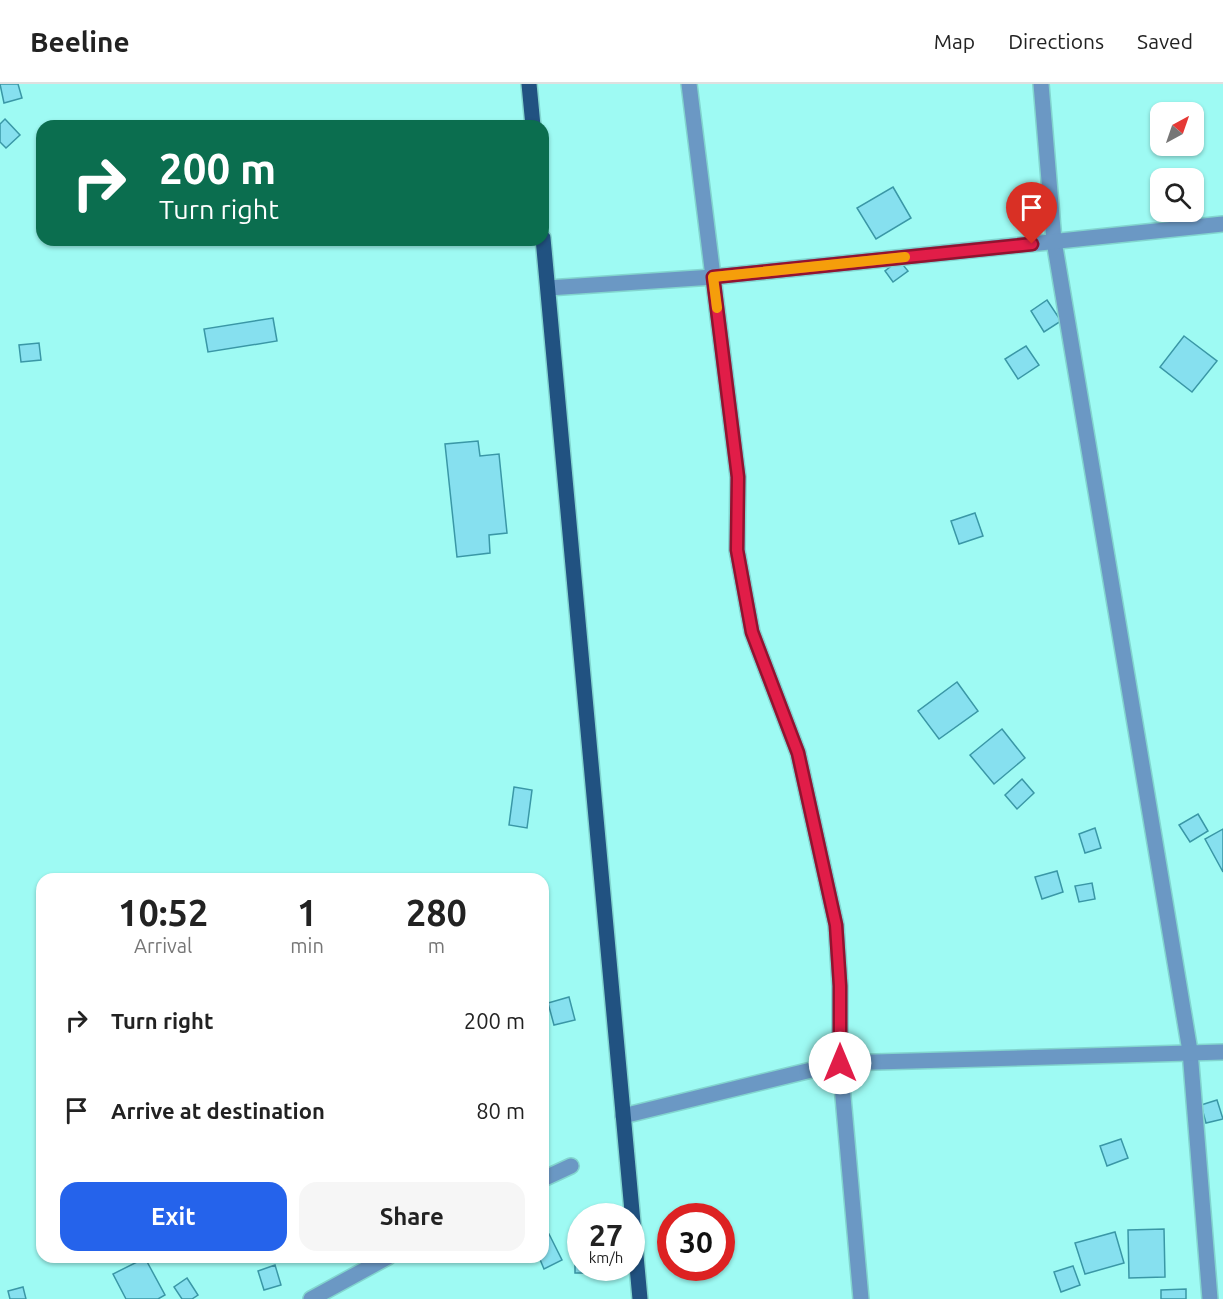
<!DOCTYPE html>
<html lang="en">
<head>
<meta charset="utf-8">
<style>
	:root { --surface:#fff; --page:#f6f6f6; --text:#222; --muted:#767676; --line:#e0e0e0; --accent:#2563eb }
	body { margin:0; font-family:Ubuntu,sans-serif; background:var(--page); color:var(--text); height:100vh; display:flex; flex-direction:column; font-size:22px; white-space:nowrap }
	* { box-sizing:border-box; margin:0 }
	p { font-size:20px; color:var(--muted) }
	.icon { flex:none; width:33px; height:33px; fill:none; stroke:currentColor; stroke-width:2; stroke-linecap:round; stroke-linejoin:round }
	.map { position:relative; flex:1; overflow:hidden }
	.side { position:absolute; left:36px; top:789px; width:513px; height:390px; display:flex; flex-direction:column; background:var(--surface); border-radius:18px; box-shadow:0 2px 4px #0004 }
	.side>* { flex:none }
	.banner { position:absolute; left:36px; top:36px; width:513px; height:126px; border-radius:18px; box-shadow:0 2px 4px #0004; background:#0b6e4f; color:#fff; overflow:hidden }
	.needle { width:39px; rotate:40deg }
	.tools { position:absolute; left:1150px; top:18px; display:grid; gap:12px }
	.tools a { display:grid; place-items:center; width:54px; height:54px; border-radius:12px; background:var(--surface); box-shadow:0 2px 4px #0004; font-size:30px }
	.speed { position:absolute; left:567px; top:1119px; display:flex; gap:12px; font-size:30px; font-weight:700; text-align:center }
	.speed>* { display:grid; place-content:center; width:78px; height:78px; border-radius:50%; background:var(--surface); box-shadow:0 2px 4px #0004; line-height:1 }
	.speed small { font-size:15px; font-weight:400 }
	.speed .limit { border:9px solid #d22; background:#fff; color:#111 }
	.pin { position:absolute; display:grid; place-items:center; width:51px; height:51px; color:#fff; margin:-62px -26px; border-radius:50% 50% 50% 0; rotate:-45deg; box-shadow:0 0 6px #0007 }
	.pin .icon { rotate:45deg }
	.me { position:absolute; width:66px; margin:-33px; rotate:0deg; stroke-linejoin:round; filter:drop-shadow(0 0 4px #0008) }
	.turn { display:flex; align-items:center; gap:21px; height:126px; padding:0 24px; font-size:27px }
	.turn .icon { width:78px; height:78px; stroke-width:2.5 }
	.turn b { display:block; font-size:42px; line-height:51px }
	.eta { display:flex; justify-content:space-evenly; align-items:center; height:102px; text-align:center }
	.eta b { font-size:36px; font-weight:700; line-height:42px }
	.action { display:flex; gap:12px; margin-top:auto; padding:12px 24px }
	.action a { flex:1; height:69px; border-radius:18px; background:var(--accent); color:#fff; font-size:24px; font-weight:700; line-height:69px; text-align:center }
	.action a+a { background:var(--page); color:var(--text) }
	ul { padding:0; list-style:none }
	li { display:flex; align-items:center; gap:18px; height:90px; padding:0 24px }
	li div { flex:1 }
	li b { display:block; font-size:22px }
	li em { font-style:normal }
	header { display:flex; align-items:center; gap:36px; box-sizing:border-box; height:84px; padding:0 30px; background:var(--surface); border-bottom:2px solid var(--line) }
	header strong { font-size:28px }
	nav { display:flex; gap:33px; margin-inline-start:auto; font-size:21px }
	.map>svg:first-child { display:block }
	.building { fill:#86e0ef; stroke:#3a97a6; stroke-width:1.5 }
	.lines { fill:none; stroke-linecap:round; stroke-linejoin:round }
	.minor-casing { stroke:#82d5cf; stroke-width:18 }
	.major-casing { stroke:#82d5cf; stroke-width:18 }
	.minor { stroke:#6b98c4; stroke-width:15 }
	.major { stroke:#215281; stroke-width:15 }
	.route-casing { stroke:#92132f; stroke-width:15 }
	.route { stroke:#e11d48; stroke-width:10 }
	.slow { stroke:#f59e0b; stroke-width:10 }
</style>
</head>
<body>
<header>
<strong>Beeline</strong>
<nav><a>Map</a><a>Directions</a><a>Saved</a></nav>
</header>
<div class="map">
<svg width="1223" height="1215" viewBox="0 0 1223 1215">
	<rect width="100%" height="100%" fill="#9efaf3"/>
	<!-- building -->
	<g class="building">
		<path d="M0 0H18L22 14 4 19Z"/>
		<path d="M5 35 20 51 6 64 0 58V40Z"/>
		<path d="M893 103 911 134 876 155 857 124Z"/>
		<path d="M899 176 908 187 893 198 885 187Z"/>
		<path d="M1047 216 1061 237 1044 248 1031 227Z"/>
		<path d="M273 234 277 257 208 268 204 245Z"/>
		<path d="M1184 252 1217 277 1192 308 1160 283Z"/>
		<path d="M39 259 41 276 21 278 19 261Z"/>
		<path d="M1026 262 1039 281 1018 295 1005 275Z"/>
		<path d="M478 357 480 372 499 370 507 449 489 451 490 469 457 473 445 360Z"/>
		<path d="M975 429 983 452 959 460 951 437Z"/>
		<path d="M957 598 978 627 939 655 918 627Z"/>
		<path d="M1002 645 1025 674 994 700 970 671Z"/>
		<path d="M1022 695 1034 709 1017 725 1005 711Z"/>
		<path d="M514 703 532 706 527 744 509 741Z"/>
		<path d="M1198 730 1208 747 1190 758 1179 741Z"/>
		<path d="M1095 744 1101 764 1085 769 1079 750Z"/>
		<path d="M1223 745V788L1205 755Z"/>
		<path d="M1057 787 1063 808 1042 815 1035 793Z"/>
		<path d="M1092 799 1095 815 1079 818 1075 802Z"/>
		<path d="M569 913 575 936 554 941 548 919Z"/>
		<path d="M1217 1016 1223 1035 1206 1039 1201 1021Z"/>
		<path d="M1121 1055 1128 1074 1107 1082 1100 1062Z"/>
		<path d="M1164 1145 1165 1193 1129 1194 1128 1146Z"/>
		<path d="M1115 1148 1124 1179 1085 1190 1075 1159Z"/>
		<path d="M549 1150 562 1176 544 1185 539 1173H543V1153Z"/>
		<path d="M575 1170H580V1184H596V1189H575Z"/>
		<path d="M145 1174 165 1211 158 1215H126L113 1190Z"/>
		<path d="M275 1181 281 1201 264 1206 258 1187Z"/>
		<path d="M1073 1182 1080 1201 1061 1208 1054 1188Z"/>
		<path d="M187 1194 198 1211 192 1215H182L174 1203Z"/>
		<path d="M23 1203 26 1215H10L8 1207Z"/>
		<path d="M1186 1205V1215H1161V1206Z"/>
	</g>
	<g class="lines">
		<!-- minor casing -->
		<g class="minor-casing">
			<g id="minor">
				<path d="M689 0 738 393 737 466 752 548 798 669 836 841 840 902V979L861 1215"/>
				<path d="M1041 0 1054 157 1190 967 1210 1215"/>
				<path d="M548 204 713 193 1223 140"/>
				<path d="M623 1032 840 979 1223 968"/>
				<path d="M543 1095 571 1082"/>
				<path d="M311 1215 388 1173"/>
			</g>
		</g>
		<!-- major casing -->
		<g class="major-casing">
			<g id="major">
				<path d="M529 0 533 42"/>
				<path d="M543 154 640 1215"/>
			</g>
		</g>
		<!-- minor -->
		<use href="#minor" class="minor"/>
		<!-- major -->
		<use href="#major" class="major"/>
	</g>
	<g class="lines">
		<!-- route casing -->
		<g class="route-casing">
			<path id="route" d="M840 979V902L836 841 798 669 752 548 737 466 738 393 713 193 1032 160"/>
		</g>
		<!-- route -->
		<use href="#route" class="route"/>
		<!-- slow -->
		<path class="slow" d="M717 224 713 193 905 173"/>
	</g>
</svg>
<div class="tools">
<a><svg class="needle" viewBox="-14 -14 28 28"><path d="M0-13l5 13h-10z" fill="#e53935"/><path d="M0 13l5-13h-10z" fill="#767676"/></svg></a>
<a><svg class="icon" aria-label="search" viewBox="0 0 24 24"><circle cx="10" cy="10" r="6"/><path d="M15 15l6 6"/></svg></a>
</div>
<div class="speed"><div>27<small>km/h</small></div><div class="limit">30</div></div>
<div class="pin" style="left:1032px;top:160px;background:#d93025"><svg class="icon" aria-label="arrive" viewBox="0 0 24 24"><path d="M6 21V4h12l-3 4 3 4H6"/></svg></div>
<svg class="me" style="left:840px;top:979px" viewBox="-20 -20 40 40"><circle r="19" fill="#fff"/><path d="M0-13L10 11 0 6-10 11z" fill="#e11d48"/></svg>
<div class="banner">
<div class="turn"><svg class="icon" aria-label="right" viewBox="0 0 24 24"><path d="M7 20v-9h11M14 6l5 5-5 5"/></svg><div><b>200 m</b>Turn right</div></div>
</div>
<section class="side">
<div class="eta">
<div><b>10:52</b><p>Arrival</p></div>
<div><b>1</b><p>min</p></div>
<div><b>280</b><p>m</p></div>
</div>
<ul>
<li><svg class="icon" aria-label="right" viewBox="0 0 24 24"><path d="M7 20v-9h11M14 6l5 5-5 5"/></svg><div><b>Turn right</b></div><em>200 m</em></li>
<li><svg class="icon" aria-label="arrive" viewBox="0 0 24 24"><path d="M6 21V4h12l-3 4 3 4H6"/></svg><div><b>Arrive at destination</b></div><em>80 m</em></li>
</ul>
<div class="action"><a>Exit</a><a>Share</a></div>
</section>
</div>
</body>
</html>
